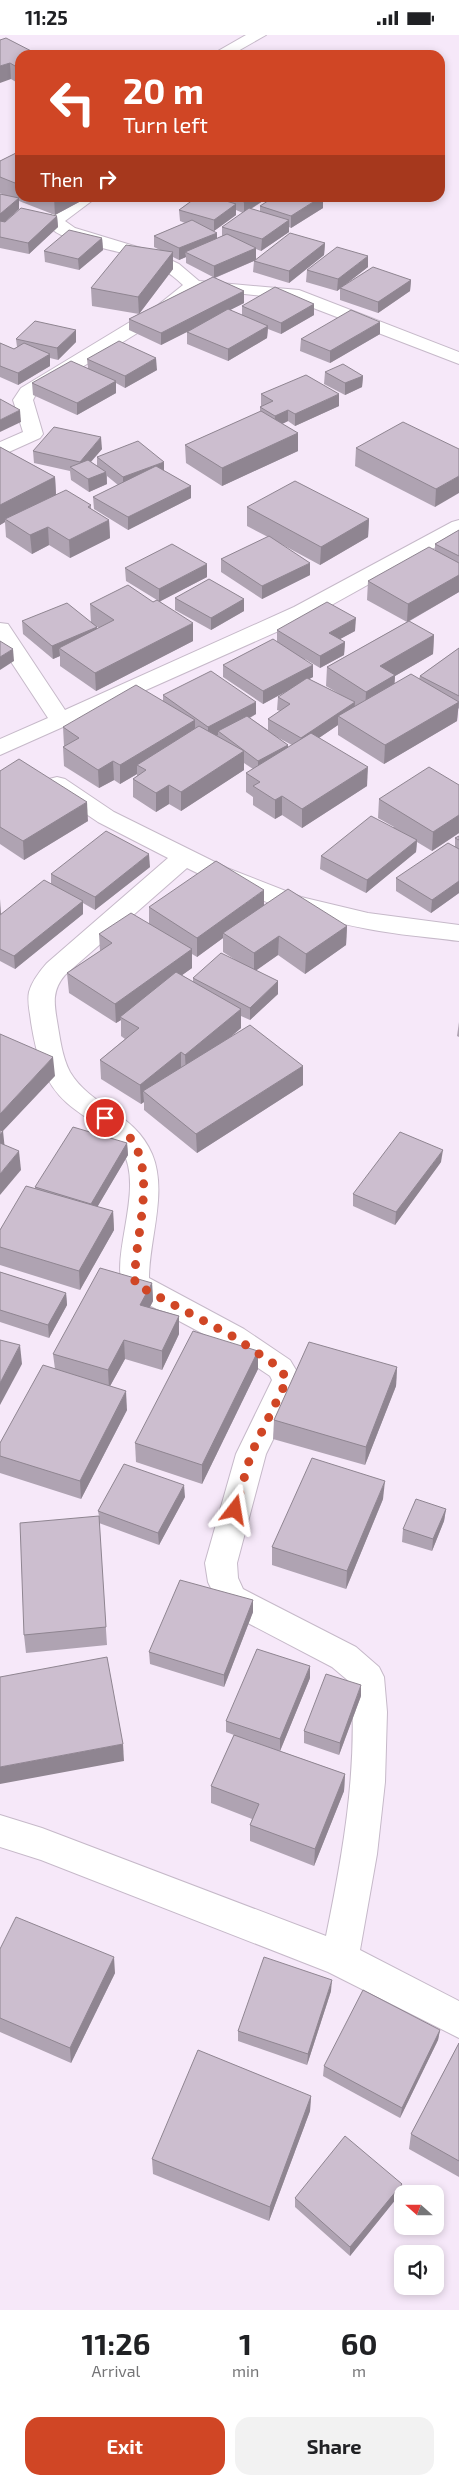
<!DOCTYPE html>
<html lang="en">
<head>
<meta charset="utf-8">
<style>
	:root { --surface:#fff; --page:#f2f2f2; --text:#202124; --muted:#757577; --accent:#d04625 }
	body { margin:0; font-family:"Exo 2",sans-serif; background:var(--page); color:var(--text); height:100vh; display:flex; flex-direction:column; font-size:19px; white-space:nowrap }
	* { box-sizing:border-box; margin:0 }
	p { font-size:16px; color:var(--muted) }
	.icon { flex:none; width:28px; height:28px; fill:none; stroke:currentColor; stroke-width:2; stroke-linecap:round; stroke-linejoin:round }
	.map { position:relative; height:2275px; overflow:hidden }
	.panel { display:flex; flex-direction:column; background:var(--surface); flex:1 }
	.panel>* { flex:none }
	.banner { position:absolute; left:15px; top:15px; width:430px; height:152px; border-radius:15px; box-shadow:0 2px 8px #0003; background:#d04625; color:#fff; overflow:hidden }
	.needle { width:32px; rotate:291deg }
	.fabs { position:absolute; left:394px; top:2150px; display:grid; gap:10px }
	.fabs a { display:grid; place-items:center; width:50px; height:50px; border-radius:10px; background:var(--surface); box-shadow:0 2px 8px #0003; font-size:25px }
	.pin { position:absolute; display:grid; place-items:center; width:42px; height:42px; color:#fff; margin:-21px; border:2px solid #fff; border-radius:50%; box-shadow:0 1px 5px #0007 }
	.me { position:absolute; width:55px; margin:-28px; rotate:14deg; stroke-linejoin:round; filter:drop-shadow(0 0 4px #0008) }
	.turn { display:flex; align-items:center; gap:18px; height:105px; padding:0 25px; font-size:22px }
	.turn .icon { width:65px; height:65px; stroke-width:2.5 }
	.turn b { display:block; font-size:35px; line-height:42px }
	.then { display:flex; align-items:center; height:48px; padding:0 25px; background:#0003; gap:10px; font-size:19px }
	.eta { display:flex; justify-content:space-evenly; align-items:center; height:85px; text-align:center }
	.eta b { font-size:30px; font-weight:700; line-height:35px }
	.cta { display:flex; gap:10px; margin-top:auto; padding:10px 25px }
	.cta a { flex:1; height:58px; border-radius:15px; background:var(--accent); color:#fff; font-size:20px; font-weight:700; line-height:58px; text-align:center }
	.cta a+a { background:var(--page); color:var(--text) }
	.status { display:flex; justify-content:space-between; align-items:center; height:35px; padding:0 25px; background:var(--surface); direction:ltr }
	.status svg { height:14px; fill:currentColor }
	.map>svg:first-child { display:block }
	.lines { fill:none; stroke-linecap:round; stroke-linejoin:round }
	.street-casing { stroke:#c6b9c9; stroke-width:2 }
	.street { fill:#fff; fill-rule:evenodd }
	.wall { fill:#afa3b2; fill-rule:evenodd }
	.shaded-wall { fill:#8f8591 }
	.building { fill:#ccbecf; stroke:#8f8591 }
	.route { stroke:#d04625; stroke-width:9; stroke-dasharray:0 16.2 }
</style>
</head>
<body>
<div class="status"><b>11:25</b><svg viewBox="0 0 49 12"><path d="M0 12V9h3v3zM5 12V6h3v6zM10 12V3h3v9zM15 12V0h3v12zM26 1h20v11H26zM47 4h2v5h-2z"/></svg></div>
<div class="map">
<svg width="459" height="2275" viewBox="0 0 459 2275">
	<rect width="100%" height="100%" fill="#f6e8f9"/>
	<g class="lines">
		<!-- street casing -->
		<g class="street-casing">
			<g id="street">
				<path d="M246 0H266L231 20H211Z"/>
				<path d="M77 162H97L65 186 75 193 154 217 179 229 199 246 299 255 459 317V329L290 264 198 254 170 278 35 361 33 365 43 399 40 403 0 421V407L23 397 13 365 21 353 158 270 183 250C168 235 149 226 129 220 106 212 60 208 46 188L52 179Z"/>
				<path d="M459 485V499L310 582 0 720V704L48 683 0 610V588L8 589 65 675 294 572 452 487Z"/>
				<path d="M57 742 65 744 114 777 227 833 301 862 368 878 459 890V906C429 902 398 900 368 894 306 882 243 862 187 833L65 940C52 955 54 968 57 986 60 1003 62 1022 70 1037 91 1072 135 1078 152 1119 168 1157 149 1204 149 1243L244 1294 290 1325 302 1345 266 1419 237 1528 238 1543 243 1554 356 1612 379 1632 384 1642 387 1677 385 1747 377 1819 360 1915 459 1966V2003L328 1937 41 1825 0 1812V1780L42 1793 326 1901C343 1818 358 1734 351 1648L332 1632 221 1574 208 1547 205 1528 236 1419 272 1345 270 1341 224 1310 125 1257C107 1224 146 1155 122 1115 110 1094 85 1084 67 1068 43 1047 36 1018 31 987 30 977 27 967 29 957 32 946 40 936 47 928L168 823 98 787 49 754 45 749 49 744Z"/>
			</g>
		</g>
		<!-- street -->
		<use href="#street" class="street"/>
	</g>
	<!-- wall -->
	<g class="wall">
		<path d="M0 5 20 20V46L16 47 11 44Z"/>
		<path d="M20 116V162H81V166L55 180 19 166V174L5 187 57 181 58 192 29 219 0 213V159L4 160 0 158V126Z"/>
		<path d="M197 162H269L251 174 260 177V171L323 173 291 193 289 192V197L261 216 256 214V224L325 208 324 220 289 248 253 237 254 226 215 243 244 256V268L230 275 242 280V271L314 269V280L281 299 268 294 267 303 228 326 187 309V297L191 295 161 310 129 295V284L139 279 92 271 91 253 160 215 154 212V201L185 188 180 186 179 175ZM236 175 243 178 222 192V201L217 204 212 196H214L236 180ZM173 222 179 225 186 222V228L213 242 139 279 173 234Z"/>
		<path d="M102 203 103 215 79 235 45 227 44 216Z"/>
		<path d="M368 232 341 253 411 245 410 256 378 278 340 265V254L337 256 306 247 307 235Z"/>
		<path d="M380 299 330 328 300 316 301 304Z"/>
		<path d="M16 304 76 307 58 325 50 323V331L18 350 0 342V308L14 314 17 312Z"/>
		<path d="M87 324 157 335 125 353 116 348V358L77 380 33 360 32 348 88 333Z"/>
		<path d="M325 337 363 341 362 352 345 360 324 349Z"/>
		<path d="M261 359 339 371 295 391 288 386 282 389 298 398V416L222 451 186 428 185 410 260 377V372L262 371H261Z"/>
		<path d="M0 412 55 442 56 459 91 470V474L109 485 110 503 70 523 49 510 32 519 6 502 5 487 0 490Z"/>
		<path d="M356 413 459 414 435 472 355 431Z"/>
		<path d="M102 414 91 427 97 431V422L164 436 191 451V463L128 495 94 474 93 462 118 450 107 441V449L89 457 71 445 70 436 34 428 33 416Z"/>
		<path d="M247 472 369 484 368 502 320 530 281 509 310 540 262 564 221 537V524L268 502 247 491Z"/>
		<path d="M459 495V557L408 587 434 600 433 619 395 641 394 649 419 644 420 641 459 613V674L458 673 457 686 384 729 338 700V690L319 703 367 751 302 793 282 780 275 784 253 770V762L246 757V738L253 734 244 728V735L181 776 169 769 156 777 133 762V744L137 741V739L120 749 114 745 99 753 64 731 63 712 64 711 63 692 163 666V660L256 679 250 683 268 695V684L280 676 277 675 278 662 288 655 263 669 223 642V630L277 606V595L355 596 340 604 345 607 344 620 320 633 305 624 313 642 309 644 341 660 326 651 327 632 407 587 367 565 368 546 435 515V509ZM273 700 292 710 288 713V710Z"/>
		<path d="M125 533 207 542 160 566 193 606 96 656 60 631V621L53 624 23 599 22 586 97 592V594L99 593 91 588 90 569 153 567 157 565 126 546Z"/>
		<path d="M175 563 244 564V576L211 595 175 575Z"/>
		<path d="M0 736 88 786 24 825 0 809Z"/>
		<path d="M459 750V798L432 816 417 807 416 817 366 858 320 834 321 821 394 792 378 783 379 764Z"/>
		<path d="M459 801V858L431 878 396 856V843L455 811V803Z"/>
		<path d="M150 832 95 875 83 868V879L15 934 0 926V880L51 849V839Z"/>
		<path d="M264 870 347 891 346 910 305 939 278 920 256 935 278 959 250 985 241 981V993L232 1001 303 1031V1050L197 1118 144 1075V1067L141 1069 101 1044 100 1025 125 1004 121 1001V985L116 988 69 958 67 938 100 916 99 899 149 888V872ZM223 903V917L237 926 193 943V947L182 940 192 933V919L197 922Z"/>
		<path d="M459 987V1002L457 1001Z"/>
		<path d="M127 1108 128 1120 97 1172 113 1176 114 1195 80 1255 0 1230V1195L35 1154V1152Z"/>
		<path d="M441 1127 395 1190 353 1171V1159Z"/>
		<path d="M0 1237 66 1258 67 1270 49 1303 0 1287Z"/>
		<path d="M152 1248 153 1266 150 1272 179 1281V1299L162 1335 125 1324 110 1351 127 1375 81 1464 0 1438V1408L55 1334 53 1319Z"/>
		<path d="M258 1316V1334L202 1449 136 1427 135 1408Z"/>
		<path d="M397 1332 396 1351 365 1430 273 1404 274 1385Z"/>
		<path d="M185 1462 159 1510 99 1488 107 1610 26 1618 24 1600 99 1481 98 1476Z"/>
		<path d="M383 1464 346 1554 272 1530V1512Z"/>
		<path d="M446 1474 444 1486 432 1516 402 1507 403 1494Z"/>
		<path d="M253 1565V1577L224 1652 150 1629 149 1617Z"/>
		<path d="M310 1643 280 1716 241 1702 345 1739 344 1756 314 1831 250 1806V1790L252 1784 211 1768V1751L234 1700 226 1697V1686Z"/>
		<path d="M361 1661 339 1720 304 1708V1696Z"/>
		<path d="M0 1914 115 1938 71 2028 0 1997Z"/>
		<path d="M331 1956 307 2030 238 2006V1996Z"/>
		<path d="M440 1995 438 2005 400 2083 323 2041 324 2031Z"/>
		<path d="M459 2008V2142L409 2114 411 2099Z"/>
		<path d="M311 2061 310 2076 269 2186 153 2139 152 2124Z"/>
		<path d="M400 2159 350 2221 295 2172V2163Z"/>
	</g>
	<!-- shaded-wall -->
	<g class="shaded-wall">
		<path d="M10 28 11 44 0 48V31Z"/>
		<path d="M20 29V46L16 47 15 31Z"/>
		<path d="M55 162H81V166L55 180 54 163Z"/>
		<path d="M251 162H269L244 178V167Z"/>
		<path d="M321 162H323V173L291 193V181Z"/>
		<path d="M19 163V174L0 191V179Z"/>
		<path d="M236 169V180L214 196V185Z"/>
		<path d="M57 181 58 192 29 219 28 208Z"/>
		<path d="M289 185V197L261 216 262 204Z"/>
		<path d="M217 198V209L185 217 186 222 179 225V213Z"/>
		<path d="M102 203 103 215 79 235 78 224Z"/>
		<path d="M325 208 324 220 289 248V236Z"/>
		<path d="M256 213V225L214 243V231Z"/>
		<path d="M173 217V234L139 279 138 262Z"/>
		<path d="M368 221V232L337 256 338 244Z"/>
		<path d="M411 245 410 256 378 278V267Z"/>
		<path d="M244 256V268L161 310V298Z"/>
		<path d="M314 269V280L281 299V288Z"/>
		<path d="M380 287V299L330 328V316Z"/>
		<path d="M268 291 267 303 228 326V314Z"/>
		<path d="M76 295V307L58 325 57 313Z"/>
		<path d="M50 319V331L18 350V338Z"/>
		<path d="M156 323 157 335 125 353V341Z"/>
		<path d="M363 341 362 352 345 360V348Z"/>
		<path d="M116 346V358L77 380V368Z"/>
		<path d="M339 359V371L295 391V379Z"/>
		<path d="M20 375 21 387 0 397V385Z"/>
		<path d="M288 375V386L274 393 275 381Z"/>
		<path d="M298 398V416L222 451V433Z"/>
		<path d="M101 402 102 414 80 439V427Z"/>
		<path d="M164 427V439L123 454V442Z"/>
		<path d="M106 437 107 449 89 457 88 444Z"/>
		<path d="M459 441V458L435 472 436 454Z"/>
		<path d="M55 442 56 460 5 484V487L0 490V470Z"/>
		<path d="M191 451V463L128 495V482Z"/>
		<path d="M369 484 368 502 320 530 321 512Z"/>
		<path d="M109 485 110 503 70 523 69 505Z"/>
		<path d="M48 492 49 510 32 519 30 500Z"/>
		<path d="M310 528V540L262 564V551Z"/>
		<path d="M207 529V542L159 567V554Z"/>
		<path d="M459 540V557L407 587 408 569Z"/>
		<path d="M244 564V576L211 595V583Z"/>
		<path d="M356 583 355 596 329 610V598Z"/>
		<path d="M193 588V606L96 656 95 638Z"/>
		<path d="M97 592 98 605 59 613 60 621 53 624 52 611Z"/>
		<path d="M434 600 433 619 395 641 394 659 365 676 366 657 380 631Z"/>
		<path d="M345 607 344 620 320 633V621Z"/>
		<path d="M13 614 14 626 0 635V622Z"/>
		<path d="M313 630V642L263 669V656Z"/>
		<path d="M256 667V679L221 698 218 696V700L208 705V692Z"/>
		<path d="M355 667 354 680 338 681V690L301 715V703Z"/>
		<path d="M459 667 457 686 384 729 385 710Z"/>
		<path d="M195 685V704L137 730V739L120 749V730Z"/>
		<path d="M288 710V723L258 738V726Z"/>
		<path d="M244 716V735L181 776V757Z"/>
		<path d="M113 726 114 745 99 753 98 735Z"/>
		<path d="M368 732 367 751 302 793V774Z"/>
		<path d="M169 750V769L156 777V758Z"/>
		<path d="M282 761V780L275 784V765Z"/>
		<path d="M87 767 88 786 24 825 23 806Z"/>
		<path d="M459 780V798L432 816 433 797Z"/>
		<path d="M417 805 416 817 366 858 367 845Z"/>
		<path d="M149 819 150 832 95 875V862Z"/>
		<path d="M459 846V858L431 878 432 865Z"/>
		<path d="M264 855V874L223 898V903L197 922V903Z"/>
		<path d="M0 864 1 879 0 880Z"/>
		<path d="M83 866V879L15 934 14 921Z"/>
		<path d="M347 891 346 910 305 939 306 919Z"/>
		<path d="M279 901 278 920 254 937V918Z"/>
		<path d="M192 914V933L122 983 120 982 121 985 116 988 115 969Z"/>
		<path d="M278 946V959L250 985V973Z"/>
		<path d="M241 974V993L186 1039 185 1020Z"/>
		<path d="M181 1017V1036L143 1056 144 1067 141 1069 140 1050Z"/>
		<path d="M53 1022 55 1041 3 1096 5 1115 0 1122V1079Z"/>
		<path d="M303 1031V1050L197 1118 196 1099Z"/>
		<path d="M127 1108 128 1120 92 1181 91 1169Z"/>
		<path d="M443 1115 441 1127 395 1190 396 1177Z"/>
		<path d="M19 1116 21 1135 0 1160V1139Z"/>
		<path d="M113 1176 114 1195 80 1255 79 1236Z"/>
		<path d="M152 1248 153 1266 141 1289 140 1270Z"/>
		<path d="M66 1258 67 1270 49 1303 48 1290Z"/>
		<path d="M179 1281V1299L162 1335V1316Z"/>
		<path d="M124 1305 125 1324 109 1353 108 1335Z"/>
		<path d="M20 1310 22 1329 0 1370V1348Z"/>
		<path d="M258 1316V1334L202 1449V1430Z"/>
		<path d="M397 1332 396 1351 365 1430 366 1412Z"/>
		<path d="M126 1356 127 1375 81 1464 80 1446Z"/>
		<path d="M385 1446 383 1464 346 1554 347 1536Z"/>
		<path d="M184 1450 185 1462 159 1510 158 1498Z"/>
		<path d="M446 1474 444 1486 432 1516 433 1504Z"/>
		<path d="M253 1565V1577L224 1652V1640Z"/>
		<path d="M310 1631V1643L280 1716V1704Z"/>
		<path d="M361 1650V1661L339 1720 340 1708Z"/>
		<path d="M123 1709 124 1726 0 1749V1732Z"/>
		<path d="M345 1739 344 1756 314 1831 315 1814Z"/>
		<path d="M114 1922 115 1938 71 2028 70 2013Z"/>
		<path d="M332 1945 331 1956 307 2030 308 2019Z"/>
		<path d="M440 1995 438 2005 400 2083 402 2073Z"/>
		<path d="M311 2061 310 2076 269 2186 270 2172Z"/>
		<path d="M402 2149 400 2159 350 2221V2212Z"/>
	</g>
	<!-- building -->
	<g class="building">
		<path d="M6 3 39 20H20V29L15 31 10 28 0 31V5Z"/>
		<path d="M20 116V150L0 142V126Z"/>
		<path d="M0 159 19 163 0 179Z"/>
		<path d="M197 162H213L236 169 214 185 179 175Z"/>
		<path d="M232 162H251L244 167Z"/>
		<path d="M274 162H321L291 181 260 171Z"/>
		<path d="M21 173 57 181 28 208 0 202V186L5 187Z"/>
		<path d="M249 173 289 185 262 204 222 192Z"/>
		<path d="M192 185 217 198 179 213 154 201Z"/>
		<path d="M69 195 102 203 78 224 44 216Z"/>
		<path d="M290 198 325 208 289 236 254 226Z"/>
		<path d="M227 199 256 213 214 231 185 217Z"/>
		<path d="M126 210 173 217 138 262 91 253Z"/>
		<path d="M337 212 368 221 338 244 307 235Z"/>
		<path d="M373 232 411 245 378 267 340 253Z"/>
		<path d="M213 242 244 256 161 298 129 284Z"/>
		<path d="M275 252 314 269 281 288 242 271Z"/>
		<path d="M228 274 268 291 228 314 187 297Z"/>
		<path d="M351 275 380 287 330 316 301 304Z"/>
		<path d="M35 286 76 295 57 313 16 304Z"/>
		<path d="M119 306 156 323 125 341 87 324Z"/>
		<path d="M0 308 14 314 24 308 50 319 18 338 0 331Z"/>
		<path d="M71 326 116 346 77 368 32 348Z"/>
		<path d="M343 329 363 341 345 348 325 337Z"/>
		<path d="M306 340 339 359 295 379 288 375 275 381 260 372 273 366 261 359Z"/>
		<path d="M0 364 20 375 0 385Z"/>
		<path d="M261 376 298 398 222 433 185 410Z"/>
		<path d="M403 387 459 414V441L436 454 356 413Z"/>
		<path d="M54 392 101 402 80 427 33 416Z"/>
		<path d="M138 406 164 427 123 442 97 422Z"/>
		<path d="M0 412 55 442 0 470Z"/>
		<path d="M88 425 106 437 88 444 70 432Z"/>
		<path d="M156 431 191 451 128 482 93 462Z"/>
		<path d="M295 446 369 484 321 512 247 472Z"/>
		<path d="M66 455 91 470 88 472 109 485 69 505 48 492 30 500 5 484Z"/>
		<path d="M459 495V521L435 509Z"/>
		<path d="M269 501 310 528 262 551 221 524Z"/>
		<path d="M172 509 207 529 159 554 125 533Z"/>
		<path d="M429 512 459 528V540L408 569 368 546Z"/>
		<path d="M209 544 244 564 211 583 175 563Z"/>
		<path d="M128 550 153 567 157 565 193 588 95 638 59 613 114 585 90 569Z"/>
		<path d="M327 567 356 583 329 598 345 607 320 621 277 595Z"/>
		<path d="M67 568 97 592 52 611 22 586Z"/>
		<path d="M409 586 434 600 380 631 395 640 366 657 327 632Z"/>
		<path d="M273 604 313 630 263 656 223 630Z"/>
		<path d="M0 606 13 614 0 622Z"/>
		<path d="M459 613V661L420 641Z"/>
		<path d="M211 636 256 667 208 692 163 660Z"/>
		<path d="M411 639 459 667 385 710 338 681Z"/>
		<path d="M307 643 355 667 301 703 268 684 290 669 278 662Z"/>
		<path d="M136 650 195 685 120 730 113 726 98 735 63 712 79 703 63 692Z"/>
		<path d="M247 681 288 710 258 726 218 696Z"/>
		<path d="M199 691 244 716 181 757 169 750 156 758 133 744 146 735 137 730Z"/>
		<path d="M311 698 368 732 302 774 282 761 275 765 253 751 260 747 246 738Z"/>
		<path d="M19 724 87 767 23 806 0 792V736Z"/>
		<path d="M429 732 459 750V780L433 797 379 764Z"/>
		<path d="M371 781 417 805 367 845 321 821Z"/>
		<path d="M106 796 149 819 95 862 51 839Z"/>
		<path d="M459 801V805L455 803Z"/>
		<path d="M448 808 459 814V846L432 865 396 843Z"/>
		<path d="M216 826 264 855 197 903 149 872Z"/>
		<path d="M44 845 83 866 14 921 0 914V880Z"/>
		<path d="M288 854 347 891 306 919 279 901 254 918 223 898Z"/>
		<path d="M131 878 192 914 115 969 67 938 112 908 99 899Z"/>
		<path d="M221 918 278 946 250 973 193 943Z"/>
		<path d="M176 937 241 974 185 1020 181 1017 140 1050 100 1025 139 993 120 982Z"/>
		<path d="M250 990 303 1031 196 1099 143 1056Z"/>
		<path d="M0 999 53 1022 0 1079Z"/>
		<path d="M73 1092 127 1108 91 1169 35 1152Z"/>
		<path d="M0 1095 3 1096 0 1100Z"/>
		<path d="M400 1097 443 1115 396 1177 353 1159Z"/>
		<path d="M0 1108 19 1116 0 1139Z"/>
		<path d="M26 1151 113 1176 79 1236 0 1212V1195Z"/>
		<path d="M100 1233 152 1248 140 1270 179 1281 162 1316 124 1305 108 1335 53 1319Z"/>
		<path d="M0 1237 66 1258 48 1290 0 1275Z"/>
		<path d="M193 1296 258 1316 202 1430 135 1408Z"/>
		<path d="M0 1305 20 1310 0 1348Z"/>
		<path d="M309 1307 397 1332 366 1412 274 1385Z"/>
		<path d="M43 1330 126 1356 80 1446 0 1421V1408Z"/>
		<path d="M312 1423 385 1446 347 1536 272 1512Z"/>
		<path d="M124 1429 184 1450 158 1498 98 1476Z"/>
		<path d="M416 1464 446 1474 433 1504 403 1494Z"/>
		<path d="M99 1481 106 1592 24 1600 20 1488Z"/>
		<path d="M180 1545 253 1565 224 1640 149 1617Z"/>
		<path d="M257 1614 310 1631 280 1704 226 1686Z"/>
		<path d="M107 1622 123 1709 0 1732V1642Z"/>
		<path d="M326 1639 361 1650 340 1708 304 1696Z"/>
		<path d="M234 1700 345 1739 315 1814 250 1790 259 1769 211 1751Z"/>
		<path d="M16 1882 114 1922 70 2013 0 1983V1914Z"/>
		<path d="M264 1922 332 1945 308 2019 238 1996Z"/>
		<path d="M363 1955 440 1995 402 2073 324 2031Z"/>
		<path d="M459 2008V2126L411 2099Z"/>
		<path d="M198 2015 311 2061 270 2172 152 2124Z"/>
		<path d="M345 2101 402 2149 350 2212 295 2163Z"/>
	</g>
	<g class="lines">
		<!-- route -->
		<path class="route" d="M105 1083C114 1090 129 1099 134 1108 156 1147 133 1207 135 1249L234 1302 280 1333 287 1345 251 1419 235 1475"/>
	</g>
</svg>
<div class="fabs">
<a><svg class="needle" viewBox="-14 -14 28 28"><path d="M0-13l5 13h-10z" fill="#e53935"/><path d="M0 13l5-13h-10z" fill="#757577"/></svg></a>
<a><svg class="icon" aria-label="sound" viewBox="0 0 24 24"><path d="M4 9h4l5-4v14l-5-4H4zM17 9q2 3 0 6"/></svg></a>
</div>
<div class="pin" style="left:105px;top:1083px;background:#d93025"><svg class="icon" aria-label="arrive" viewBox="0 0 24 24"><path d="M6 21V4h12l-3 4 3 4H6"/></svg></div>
<svg class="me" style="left:235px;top:1475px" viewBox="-20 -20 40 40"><path d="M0-17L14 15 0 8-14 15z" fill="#d04625" stroke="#fff" stroke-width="4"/></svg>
<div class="banner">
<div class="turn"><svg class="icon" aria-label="left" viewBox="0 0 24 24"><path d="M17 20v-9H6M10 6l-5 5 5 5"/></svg><div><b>20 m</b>Turn left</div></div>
<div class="then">Then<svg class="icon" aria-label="right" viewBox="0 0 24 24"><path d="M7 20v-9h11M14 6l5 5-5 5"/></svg></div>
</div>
</div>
<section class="panel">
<div class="eta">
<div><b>11:26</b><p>Arrival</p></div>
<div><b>1</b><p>min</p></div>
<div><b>60</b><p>m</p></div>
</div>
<div class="cta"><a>Exit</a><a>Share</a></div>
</section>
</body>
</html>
